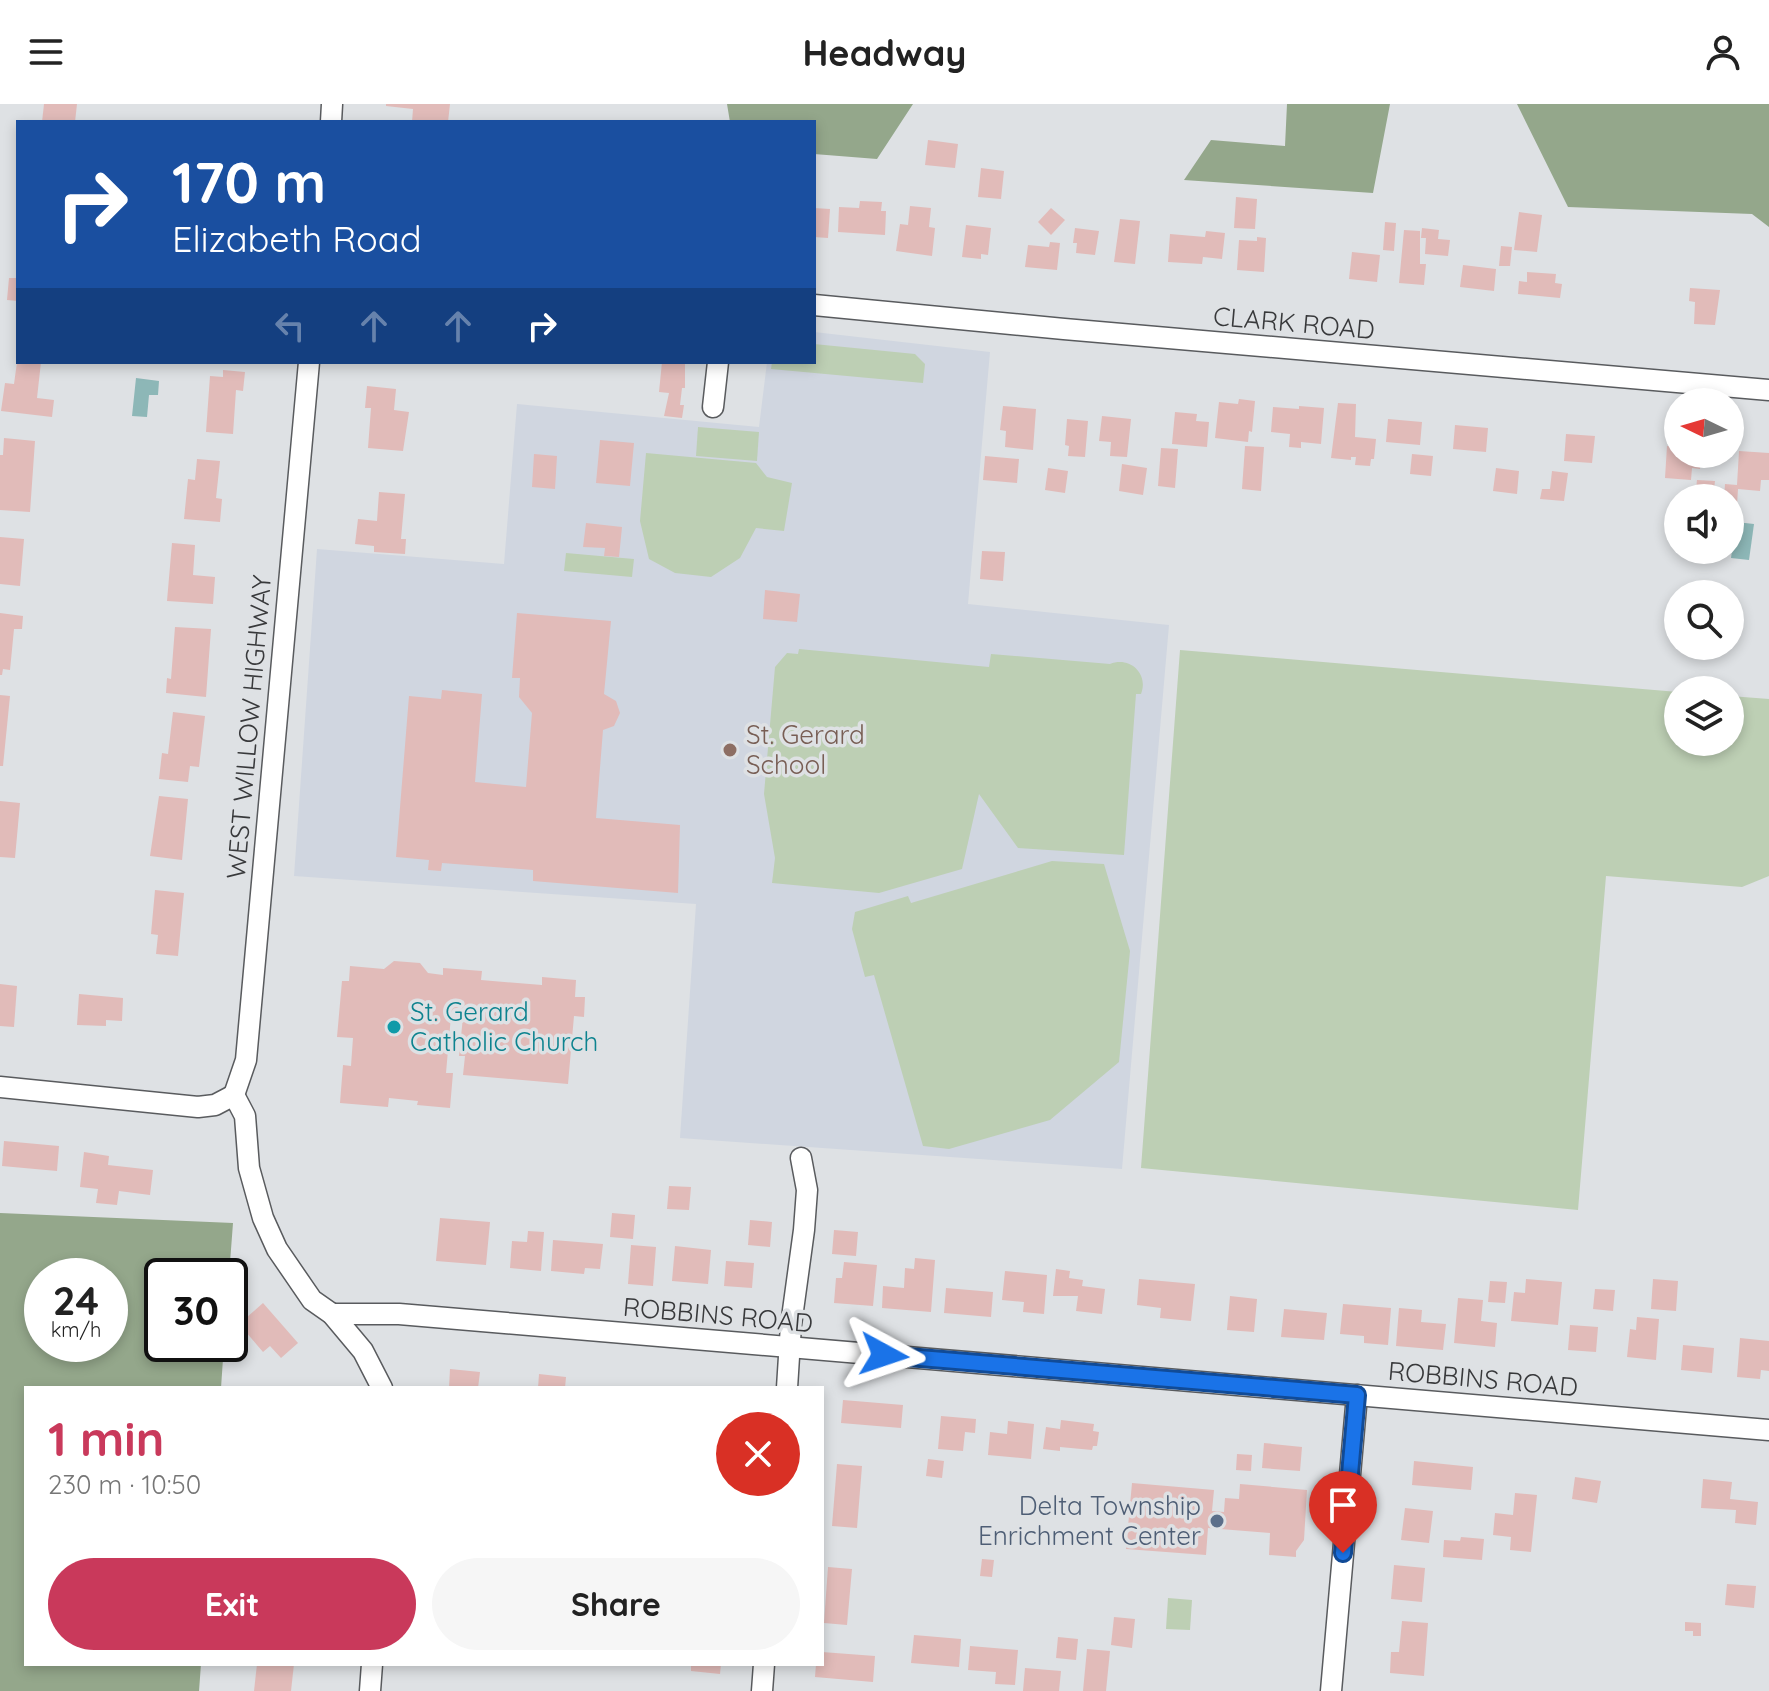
<!DOCTYPE html>
<html lang="en">
<head>
<meta charset="utf-8">
<style>
	:root { --surface:#fff; --page:#f6f6f6; --text:#222; --muted:#767676; --accent:#c9395b }
	body { margin:0; font-family:Quicksand,sans-serif; background:var(--page); color:var(--text); height:100vh; display:flex; flex-direction:column; font-size:30px; white-space:nowrap }
	* { box-sizing:border-box; margin:0 }
	p { font-size:26px; color:var(--muted) }
	.icon { flex:none; width:44px; height:44px; fill:none; stroke:currentColor; stroke-width:2; stroke-linecap:round; stroke-linejoin:round }
	.map { position:relative; flex:1; overflow:hidden }
	.panel { position:absolute; left:24px; top:1282px; width:800px; height:280px; display:flex; flex-direction:column; background:var(--surface); border-radius:0px; box-shadow:0 4px 12px #0003 }
	.panel>* { flex:none }
	.top-card { position:absolute; left:16px; top:16px; width:800px; height:244px; border-radius:0px; box-shadow:0 4px 12px #0003; background:#1a4fa0; color:#fff; overflow:hidden }
	.needle { width:52px; rotate:275deg }
	.controls { position:absolute; left:1664px; top:284px; display:grid; gap:16px }
	.controls a { display:grid; place-items:center; width:80px; height:80px; border-radius:50%; background:var(--surface); box-shadow:0 4px 12px #0003; font-size:40px }
	.speed { position:absolute; left:24px; top:1154px; display:flex; gap:16px; font-size:40px; font-weight:700; text-align:center }
	.speed>* { display:grid; place-content:center; width:104px; height:104px; border-radius:50%; background:var(--surface); box-shadow:0 4px 12px #0003; line-height:1 }
	.speed small { font-size:20px; font-weight:400 }
	.speed .limit { border:4px solid #111; border-radius:12px; background:#fff; color:#111 }
	.pin { position:absolute; display:grid; place-items:center; width:68px; height:68px; color:#fff; margin:-82px -34px; border-radius:50% 50% 50% 0; rotate:-45deg; box-shadow:0 0 8px #0007 }
	.pin .icon { rotate:45deg }
	.me { position:absolute; width:88px; margin:-44px; rotate:95deg; stroke-linejoin:round; filter:drop-shadow(0 0 6px #0008) }
	.turn { display:flex; align-items:center; gap:28px; height:168px; padding:0 24px; font-size:36px }
	.turn .icon { width:104px; height:104px; stroke-width:2.5 }
	.turn b { display:block; font-size:56px; line-height:68px }
	.lanes { display:flex; align-items:center; height:76px; padding:0 24px; background:#0003; justify-content:center; gap:40px; direction:ltr }
	.lanes .off { opacity:.35 }
	.round { display:grid; place-items:center; flex:none; width:84px; height:84px; border-radius:42px; background:var(--page) }
	.head { display:flex; align-items:center; justify-content:space-between; height:136px; padding:0 24px }
	h1 { font-size:48px; font-weight:700; line-height:60px; color:var(--accent) }
	.cta { display:flex; gap:16px; margin-top:auto; padding:16px 24px }
	.cta a { flex:1; height:92px; border-radius:48px; background:var(--accent); color:#fff; font-size:32px; font-weight:700; line-height:92px; text-align:center }
	.cta a+a { background:var(--page); color:var(--text) }
	header { display:flex; justify-content:space-between; align-items:center; height:104px; padding:0 24px; background:var(--surface); font-size:36px; font-weight:700 }
	.map>svg:first-child { display:block }
	.built { fill:#d0d6e0 }
	.green { fill:#bdcfb4 }
	.forest { fill:#94a78b; fill-rule:evenodd }
	.water { fill:#8db7b7 }
	.building { fill:#e1bbb9 }
	.lines { fill:none; stroke-linecap:round; stroke-linejoin:round }
	.minor-casing { stroke:#595b5e; stroke-width:23 }
	.minor { stroke:#fff; stroke-width:20 }
	.route-casing { stroke:#114b97; stroke-width:20 }
	.route { stroke:#1a73e8; stroke-width:14 }
	.education-dot { fill:#8d6e63; stroke:#dee1e4; stroke-width:3 }
	.culture-dot { fill:#0f9aa8; stroke:#dee1e4; stroke-width:3 }
	.service-dot { fill:#5c6f8a; stroke:#dee1e4; stroke-width:3 }
	.labels { text-anchor:middle; stroke-width:7; stroke-linejoin:round; paint-order:stroke }
	.street-label { font-size:26px; fill:#38393b; stroke:#dee1e4 }
	.education-label { font-size:26px; fill:#785e54; stroke:#dee1e4; text-anchor:start }
	.culture-label { font-size:26px; fill:#0d838f; stroke:#dee1e4; text-anchor:start }
	.service-label { font-size:26px; fill:#4e5e75; stroke:#dee1e4; text-anchor:end }
</style>
</head>
<body>
<header><svg class="icon" aria-label="menu" viewBox="0 0 24 24"><path d="M4 6h16M4 12h16M4 18h16"/></svg>Headway<svg class="icon" aria-label="person" viewBox="0 0 24 24"><circle cx="12" cy="8" r="4"/><path d="M4 21q1-7 8-7t8 7"/></svg></header>
<div class="map">
<svg width="1769" height="1587" viewBox="0 0 1769 1587">
	<rect width="100%" height="100%" fill="#dee1e4"/>
	<!-- built -->
	<path class="built" d="M814 228 990 248 968 500 1169 521 1122 1065 680 1034 696 800 294 772 317 445 504 460 517 300 759 323 767 258H814Z"/>
	<!-- green -->
	<g class="green">
		<path d="M814 240 915 250 925 260 923 279 771 265 772 258H814Z"/>
		<path d="M698 323 759 328 757 357 696 352Z"/>
		<path d="M646 349 756 359 767 373 792 379 784 427 756 424 740 454 711 473 675 469 649 455 640 417Z"/>
		<path d="M566 449 634 455 632 473 564 467Z"/>
		<path d="M799 545 989 563 991 550 1110 560C1130 552 1149 570 1141 590H1136L1124 751 1018 744 979 690 962 765 879 789 772 779 775 754 764 690 775 563 787 549 798 550Z"/>
		<path d="M1180 546 1678 588V638H1730V592L1769 595V772L1742 783 1606 772 1578 1106 1141 1064Z"/>
		<path d="M1052 757 1104 760 1130 847 1119 958 1050 1016 949 1045 923 1042 874 871 865 873 852 825 855 808 908 792 911 799Z"/>
		<path d="M1168 1494 1192 1496 1190 1526 1166 1525Z"/>
	</g>
	<!-- forest -->
	<g class="forest">
		<path d="M727 0H913L877 55 814 50V18H730Z"/>
		<path d="M1287 0H1390L1373 89 1184 76 1211 36 1285 42Z"/>
		<path d="M1517 0H1769V123L1752 110 1568 103Z"/>
		<path d="M0 1109 233 1119 229 1172H162V1240H224L221 1284H26V1560H201L199 1587H0ZM42 1172H110V1240H42Z"/>
	</g>
	<!-- water -->
	<g class="water">
		<path d="M136 274 159 277 158 291H149L147 313 132 312Z"/>
		<path d="M1736 418 1754 420 1749 456 1731 454Z"/>
	</g>
	<!-- building -->
	<g class="building">
		<path d="M44 0H77L75 18H42Z"/>
		<path d="M386 0H450L448 18H412L413 5 386 2Z"/>
		<path d="M928 36 958 40 955 64 925 61Z"/>
		<path d="M981 64 1004 67 1001 95 978 93Z"/>
		<path d="M1236 93 1257 95 1255 125 1234 124Z"/>
		<path d="M860 97 882 98 881 107H886L885 131 838 128 839 103 859 104Z"/>
		<path d="M910 102 931 104 929 123 935 124 932 152 896 147 900 120 908 121Z"/>
		<path d="M814 104 830 105 828 134 814 133Z"/>
		<path d="M1051 104 1065 116 1051 131 1038 118Z"/>
		<path d="M1519 108 1542 111 1537 148 1514 146Z"/>
		<path d="M1120 115 1140 117 1135 160 1114 158Z"/>
		<path d="M1385 118 1396 119 1394 147 1383 146Z"/>
		<path d="M966 121 991 124 988 151 981 150V155L962 153Z"/>
		<path d="M1075 124 1099 127 1095 151 1076 149 1077 139H1073Z"/>
		<path d="M1422 124 1439 126 1438 135 1450 136 1448 152 1425 150 1426 134H1421Z"/>
		<path d="M1404 126 1420 127V160H1426L1424 181 1399 179Z"/>
		<path d="M1206 127 1225 129 1222 155 1203 153 1202 160 1168 158 1170 130 1205 133Z"/>
		<path d="M1257 133 1266 134 1264 168 1237 166 1239 136 1257 137Z"/>
		<path d="M1050 138 1060 139 1057 166 1025 163 1028 141 1049 143Z"/>
		<path d="M1501 142 1512 143 1510 162H1499Z"/>
		<path d="M1352 148 1380 151 1377 178 1349 175Z"/>
		<path d="M1463 161 1496 165 1494 187 1460 183Z"/>
		<path d="M1527 168 1556 170 1555 179 1562 180 1560 194 1518 190 1519 177 1527 178Z"/>
		<path d="M9 174H18V197L7 196Z"/>
		<path d="M1690 184 1720 186 1715 221 1694 220 1695 198 1689 197Z"/>
		<path d="M17 258H41L37 294 54 296 52 313 1 307 5 279 14 280Z"/>
		<path d="M662 258H685V284H682L680 301H684L682 314 664 312 669 289 659 288Z"/>
		<path d="M223 266 245 268 243 287 236 286 233 330 206 328 210 272 223 273Z"/>
		<path d="M367 282 396 285 394 306 409 308 403 347 368 344 371 304H365Z"/>
		<path d="M1239 295 1255 297 1252 328 1249 327 1248 338 1215 334 1219 298 1238 300Z"/>
		<path d="M1338 299 1356 300 1355 333 1376 335 1374 355H1371L1370 362 1355 361 1356 353H1351V356L1331 354Z"/>
		<path d="M1003 302 1036 305 1033 346 1005 343 1006 327 1000 326Z"/>
		<path d="M1299 302 1324 304 1321 340 1301 338V344L1289 343 1290 330 1271 328 1273 303 1299 305Z"/>
		<path d="M1175 308 1197 310 1196 317 1209 318 1207 343 1172 340Z"/>
		<path d="M1102 312 1131 315 1127 353 1110 352 1111 338 1099 337Z"/>
		<path d="M1067 315 1088 317 1085 353 1068 352 1069 342 1065 341Z"/>
		<path d="M1388 315 1422 318 1420 341 1386 338Z"/>
		<path d="M1455 321 1488 324 1486 348 1453 345Z"/>
		<path d="M1566 330 1595 332 1592 359 1564 357Z"/>
		<path d="M4 334 35 337 30 408 0 406V351H3Z"/>
		<path d="M600 336 634 339 630 382 596 379Z"/>
		<path d="M1245 342 1264 343 1261 387 1242 385Z"/>
		<path d="M1667 342 1678 343V350H1698V353H1701L1700 365 1692 364 1691 376 1665 374Z"/>
		<path d="M1161 344 1178 345 1175 384 1158 382Z"/>
		<path d="M1739 347 1769 349V376H1761L1760 387 1738 385 1737 401 1730 400V394H1724L1725 380 1737 381Z"/>
		<path d="M534 350 557 352 555 385 532 383Z"/>
		<path d="M1412 350 1433 352 1431 372 1410 370Z"/>
		<path d="M985 352 1019 355 1017 379 983 376Z"/>
		<path d="M197 355 220 357 216 394 222 395 220 418 184 415 188 375 195 376Z"/>
		<path d="M1122 360 1147 364 1143 391 1119 387Z"/>
		<path d="M1048 364 1068 367 1065 389 1045 386Z"/>
		<path d="M1496 364 1519 367 1517 390 1493 387Z"/>
		<path d="M1552 367 1568 369 1564 397 1540 395 1542 385H1550Z"/>
		<path d="M1697 376 1715 377 1713 394H1695Z"/>
		<path d="M379 388 405 390 401 435H406L405 450 374 448V442L355 440 358 415 377 417Z"/>
		<path d="M586 419 622 423 619 453 604 452 605 444 583 443Z"/>
		<path d="M0 433 24 435 20 482 0 480Z"/>
		<path d="M172 439 195 441 193 471 215 473 213 500 167 497Z"/>
		<path d="M982 447 1005 448 1003 477 980 475Z"/>
		<path d="M765 486 800 490 797 518 763 515Z"/>
		<path d="M0 509 23 512 22 525H14L10 566 3 565 2 571H0Z"/>
		<path d="M517 509 611 517 604 590 616 597 620 609 614 622 603 626 596 714 680 721 678 789 533 777V766L442 759 441 767 428 766 429 756 396 753 409 592 441 595 442 586 482 590 475 678 526 683 532 609 519 593 520 574H512Z"/>
		<path d="M175 523 211 525 206 593 166 589 167 574 171 575Z"/>
		<path d="M0 591 10 592 3 662H0Z"/>
		<path d="M173 608 205 612 199 663 190 662 188 678 159 675 162 649 168 650Z"/>
		<path d="M159 692 188 695 182 756 150 752Z"/>
		<path d="M0 697 20 699 15 754 0 753Z"/>
		<path d="M155 786 184 789 178 852 156 850 158 831 151 830Z"/>
		<path d="M394 857 420 859 428 869 443 871V864L482 867 481 876 542 881V873L576 876 575 893H585L584 913 574 912 568 980 463 971 465 952H459L463 913 451 912 446 969H453L450 1004 417 1001 418 997 389 994 388 1003 340 999 343 961 351 962 353 934 337 933 342 877H349L350 862 384 865Z"/>
		<path d="M0 880 17 882 14 923 0 922Z"/>
		<path d="M79 890 123 894 122 917 106 916V922L77 921Z"/>
		<path d="M4 1037 59 1042 57 1067 2 1062Z"/>
		<path d="M84 1048 109 1052 108 1061 153 1066 150 1091 119 1087 117 1101 96 1099 98 1085 80 1083Z"/>
		<path d="M669 1082 691 1083 689 1106 667 1105Z"/>
		<path d="M612 1109 635 1111 633 1135 610 1133Z"/>
		<path d="M440 1114 490 1118 486 1161 436 1157Z"/>
		<path d="M750 1116 772 1118 770 1143 748 1141Z"/>
		<path d="M834 1126 858 1128 856 1152 832 1150Z"/>
		<path d="M528 1127 544 1128 541 1167 510 1164 512 1137 527 1138Z"/>
		<path d="M553 1136 603 1140 600 1165 585 1164 584 1170 551 1167Z"/>
		<path d="M631 1141 656 1143 653 1182 628 1180Z"/>
		<path d="M675 1142 711 1146 708 1180 672 1177Z"/>
		<path d="M915 1154 935 1156 931 1208 882 1204 883 1182 904 1184 905 1164 914 1165Z"/>
		<path d="M726 1157 754 1159 752 1184 724 1182Z"/>
		<path d="M844 1158 877 1161 873 1202 834 1199 836 1174H842Z"/>
		<path d="M1056 1165 1070 1167 1069 1174 1083 1176 1082 1182 1105 1185 1102 1210 1076 1207 1078 1192H1053Z"/>
		<path d="M1005 1167 1047 1171 1044 1210 1023 1208 1024 1198 1002 1196Z"/>
		<path d="M1139 1175 1195 1180 1191 1217 1160 1214 1161 1204 1137 1201Z"/>
		<path d="M1526 1175 1562 1178 1558 1221 1511 1217 1514 1188 1525 1189Z"/>
		<path d="M1653 1175 1678 1177 1676 1207 1651 1205Z"/>
		<path d="M1490 1177 1507 1178 1505 1199 1488 1198Z"/>
		<path d="M946 1184 993 1188 991 1213 944 1209Z"/>
		<path d="M1595 1185 1615 1186 1613 1207 1593 1205Z"/>
		<path d="M1230 1192 1257 1195 1254 1228 1227 1226Z"/>
		<path d="M1458 1194 1483 1196 1481 1217 1497 1219 1495 1243 1454 1239Z"/>
		<path d="M263 1199 298 1239 281 1254 270 1242 263 1248 239 1220Z"/>
		<path d="M1343 1200 1391 1204 1388 1241 1364 1239V1232L1340 1230Z"/>
		<path d="M1399 1204 1422 1206 1421 1218 1446 1220 1443 1246 1396 1242Z"/>
		<path d="M1284 1205 1327 1209 1324 1236 1281 1233Z"/>
		<path d="M1637 1213 1659 1215 1656 1256 1627 1253 1630 1225 1636 1226Z"/>
		<path d="M1570 1221 1598 1223 1596 1248 1568 1246Z"/>
		<path d="M1740 1234 1769 1237V1267L1761 1266 1760 1275 1737 1273Z"/>
		<path d="M1683 1241 1714 1244 1712 1269 1681 1266Z"/>
		<path d="M450 1265 480 1268 478 1284H449Z"/>
		<path d="M539 1270 566 1273 565 1284H538Z"/>
		<path d="M843 1296 903 1301 901 1324 841 1319Z"/>
		<path d="M941 1312 976 1315 975 1329 965 1328 963 1347 938 1345Z"/>
		<path d="M1061 1316 1094 1320 1093 1327 1099 1328 1097 1342H1093L1092 1346 1060 1343V1347L1043 1345 1046 1323 1060 1325Z"/>
		<path d="M1008 1317 1034 1320 1031 1355 988 1351 990 1328 1007 1330Z"/>
		<path d="M1264 1339 1302 1343 1300 1367 1262 1364Z"/>
		<path d="M1237 1350 1252 1351 1251 1367 1236 1366Z"/>
		<path d="M928 1355 944 1357 942 1374 926 1372Z"/>
		<path d="M1414 1357 1473 1363 1471 1386 1412 1381Z"/>
		<path d="M837 1360 862 1362 857 1424 832 1422Z"/>
		<path d="M1575 1373 1601 1377 1597 1399 1572 1395Z"/>
		<path d="M1703 1375 1732 1378 1730 1395 1758 1398 1756 1421 1735 1419 1736 1406 1701 1404Z"/>
		<path d="M1132 1379 1214 1386 1212 1407 1224 1408 1225 1394 1239 1395 1240 1380 1307 1386 1304 1436 1296 1447V1453L1269 1451 1270 1429 1208 1424 1206 1451 1126 1445Z"/>
		<path d="M1515 1389 1537 1391 1531 1448 1510 1446 1511 1433 1493 1431 1495 1409 1513 1411Z"/>
		<path d="M1405 1404 1433 1407 1429 1439 1401 1436Z"/>
		<path d="M1461 1433 1484 1435 1482 1456 1443 1453 1444 1436 1460 1437Z"/>
		<path d="M982 1455 994 1456 992 1473 980 1472Z"/>
		<path d="M1394 1461 1425 1464 1422 1498 1391 1495Z"/>
		<path d="M828 1463 852 1465 847 1521 824 1519Z"/>
		<path d="M1727 1480 1756 1482 1754 1504 1725 1501Z"/>
		<path d="M1114 1513 1135 1515 1132 1544 1111 1541Z"/>
		<path d="M1402 1517 1428 1519 1424 1572 1390 1569 1391 1548H1399Z"/>
		<path d="M1685 1518 1701 1519V1532H1693V1527H1685Z"/>
		<path d="M914 1531 961 1535 959 1563 911 1559Z"/>
		<path d="M1058 1533 1078 1535 1076 1556 1056 1554Z"/>
		<path d="M970 1542 1018 1546 1015 1581 995 1580 996 1568 968 1566Z"/>
		<path d="M1087 1545 1110 1547 1106 1587H1083Z"/>
		<path d="M822 1548 875 1552 873 1578 815 1573 816 1560H822Z"/>
		<path d="M257 1560H294L291 1587H254Z"/>
		<path d="M691 1560H721L720 1570 691 1567Z"/>
		<path d="M1025 1564 1061 1567 1059 1587H1023Z"/>
	</g>
	<g class="lines">
		<!-- minor casing -->
		<g class="minor-casing">
			<g id="minor">
				<path d="M331 18 332 0"/>
				<path d="M814 201 1064 225 1769 286"/>
				<path d="M713 303 718 258"/>
				<path d="M0 983 198 1003 215 1001 234 991"/>
				<path d="M234 991 246 956 309 258"/>
				<path d="M234 991 245 1012 249 1064 263 1114 277 1145 312 1196 332 1210 363 1247 382 1284"/>
				<path d="M332 1210H399L1769 1326"/>
				<path d="M787 1284 791 1221 804 1126 807 1086 801 1054"/>
				<path d="M370 1587 372 1560"/>
				<path d="M762 1587 764 1560"/>
				<path d="M1331 1587 1357 1291"/>
			</g>
		</g>
		<!-- minor -->
		<use href="#minor" class="minor"/>
	</g>
	<g class="lines">
		<!-- route casing -->
		<g class="route-casing">
			<path id="route" d="M884 1251 1357 1291 1343 1449"/>
		</g>
		<!-- route -->
		<use href="#route" class="route"/>
	</g>
	<!-- markers -->
	<circle class="education-dot" cx="730" cy="646" r="8"/>
	<circle class="culture-dot" cx="394" cy="923" r="8"/>
	<circle class="service-dot" cx="1217" cy="1417" r="8"/>
	<g class="labels">
		<!-- street labels -->
		<g class="street-label">
			<text transform="translate(1294 219) rotate(5)" y="9">CLARK ROAD</text>
			<text transform="translate(249 623) rotate(-85)" y="9">WEST WILLOW HIGHWAY</text>
			<text transform="translate(718 1211) rotate(5)" y="9">ROBBINS ROAD</text>
			<text transform="translate(1483 1275) rotate(5)" y="9">ROBBINS ROAD</text>
		</g>
		<!-- education labels -->
		<g class="education-label">
			<text x="746" y="640">St. Gerard<tspan x="746" dy="30">School</tspan></text>
		</g>
		<!-- culture labels -->
		<g class="culture-label">
			<text x="410" y="917">St. Gerard<tspan x="410" dy="30">Catholic Church</tspan></text>
		</g>
		<!-- service labels -->
		<g class="service-label">
			<text x="1201" y="1411">Delta Township<tspan x="1201" dy="30">Enrichment Center</tspan></text>
		</g>
	</g>
</svg>
<div class="controls">
<a><svg class="needle" viewBox="-14 -14 28 28"><path d="M0-13l5 13h-10z" fill="#e53935"/><path d="M0 13l5-13h-10z" fill="#767676"/></svg></a>
<a><svg class="icon" aria-label="sound" viewBox="0 0 24 24"><path d="M4 9h4l5-4v14l-5-4H4zM17 9q2 3 0 6"/></svg></a>
<a><svg class="icon" aria-label="search" viewBox="0 0 24 24"><circle cx="10" cy="10" r="6"/><path d="M15 15l6 6"/></svg></a>
<a><svg class="icon" aria-label="layers" viewBox="0 0 24 24"><path d="M12 4l9 5-9 5-9-5zM3 14l9 5 9-5"/></svg></a>
</div>
<div class="speed"><div>24<small>km/h</small></div><div class="limit">30</div></div>
<div class="pin" style="left:1343px;top:1449px;background:#d93025"><svg class="icon" aria-label="arrive" viewBox="0 0 24 24"><path d="M6 21V4h12l-3 4 3 4H6"/></svg></div>
<svg class="me" style="left:884px;top:1251px" viewBox="-20 -20 40 40"><path d="M0-17L14 15 0 8-14 15z" fill="#1a73e8" stroke="#fff" stroke-width="4"/></svg>
<div class="top-card">
<div class="turn"><svg class="icon" aria-label="right" viewBox="0 0 24 24"><path d="M7 20v-9h11M14 6l5 5-5 5"/></svg><div><b>170 m</b>Elizabeth Road</div></div>
<div class="lanes"><svg class="icon off" aria-label="left" viewBox="0 0 24 24"><path d="M17 20v-9H6M10 6l-5 5 5 5"/></svg><svg class="icon off" aria-label="ahead" viewBox="0 0 24 24"><path d="M12 20V5M6 11l6-6 6 6"/></svg><svg class="icon off" aria-label="ahead" viewBox="0 0 24 24"><path d="M12 20V5M6 11l6-6 6 6"/></svg><svg class="icon" aria-label="right" viewBox="0 0 24 24"><path d="M7 20v-9h11M14 6l5 5-5 5"/></svg></div>
</div>
<section class="panel">
<div class="head"><div><h1>1 min</h1><p>230 m · 10:50</p></div><a class="round" style="background:#d93025;color:#fff"><svg class="icon" aria-label="close" viewBox="0 0 24 24"><path d="M6 6l12 12M18 6L6 18"/></svg></a></div>
<div class="cta"><a>Exit</a><a>Share</a></div>
</section>
</div>
</body>
</html>
